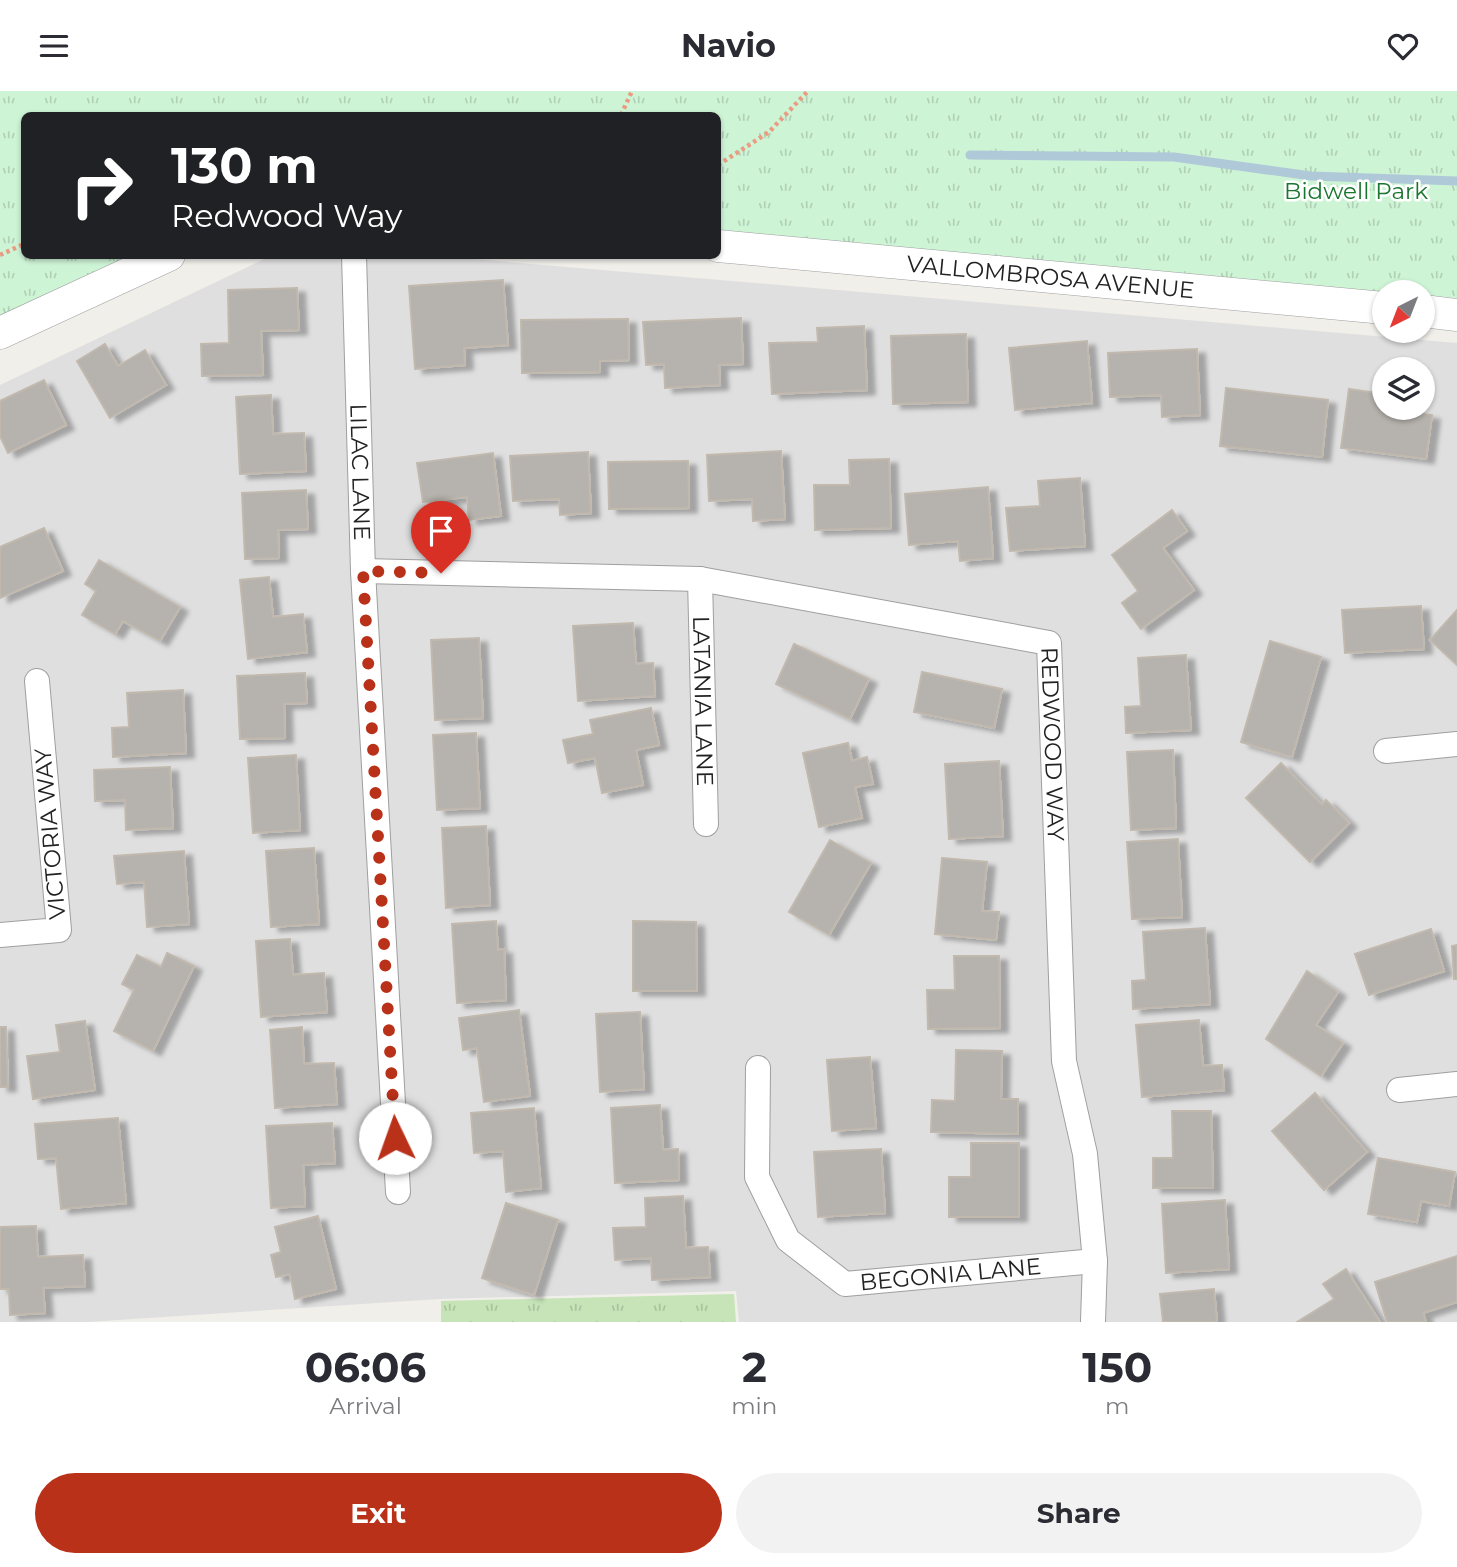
<!DOCTYPE html>
<html lang="en">
<head>
<meta charset="utf-8">
<style>
	:root { --surface:#fff; --page:#f2f2f3; --text:#2b2b33; --muted:#7c7c81; --accent:#ba311a }
	body { margin:0; font-family:Montserrat,sans-serif; background:var(--page); color:var(--text); height:100vh; display:flex; flex-direction:column; font-size:26px; white-space:nowrap }
	* { box-sizing:border-box; margin:0 }
	p { font-size:23px; color:var(--muted) }
	.icon { flex:none; width:38px; height:38px; fill:none; stroke:currentColor; stroke-width:2; stroke-linecap:round; stroke-linejoin:round }
	.map { position:relative; height:1231px; overflow:hidden }
	.panel { display:flex; flex-direction:column; background:var(--surface); flex:1 }
	.panel>* { flex:none }
	.top-card { position:absolute; left:21px; top:21px; width:700px; height:147px; border-radius:10px; box-shadow:0 2px 5px #0004; background:#202124; color:#fff; overflow:hidden }
	.needle { width:46px; rotate:222deg }
	.tools { position:absolute; left:1372px; top:189px; display:grid; gap:14px }
	.tools a { display:grid; place-items:center; width:63px; height:63px; border-radius:50%; background:var(--surface); box-shadow:0 2px 5px #0004; font-size:35px }
	.pin { position:absolute; display:grid; place-items:center; width:60px; height:60px; color:#fff; margin:-72px -30px; border-radius:50% 50% 50% 0; rotate:-45deg; box-shadow:0 0 7px #0007 }
	.pin .icon { rotate:45deg }
	.me { position:absolute; width:77px; margin:-38px; rotate:357deg; stroke-linejoin:round; filter:drop-shadow(0 0 5px #0008) }
	.turn { display:flex; align-items:center; gap:24px; height:147px; padding:0 35px; font-size:32px }
	.turn .icon { width:91px; height:91px; stroke-width:2.5 }
	.turn b { display:block; font-size:49px; line-height:60px }
	.eta { display:flex; justify-content:space-evenly; align-items:center; height:119px; text-align:center }
	.eta b { font-size:42px; font-weight:700; line-height:49px }
	.cta { display:flex; gap:14px; margin-top:auto; padding:14px 35px }
	.cta a { flex:1; height:80px; border-radius:42px; background:var(--accent); color:#fff; font-size:28px; font-weight:700; line-height:80px; text-align:center }
	.cta a+a { background:var(--page); color:var(--text) }
	header { display:flex; justify-content:space-between; align-items:center; height:91px; padding:0 35px; background:var(--surface); font-size:32px; font-weight:700 }
	.map>svg:first-child { display:block }
	.residential { fill:#e0dfdf; fill-rule:evenodd }
	.grass { fill:url(#grass-tufts) }
	.park { fill:url(#park-tufts) }
	.lines { fill:none; stroke-linecap:round; stroke-linejoin:round }
	.stream { stroke:#b0c9d8; stroke-width:9 }
	.building { fill:#b6b2ad; stroke:#c1b9ae; stroke-width:2; filter:url(#shadow) }
	.minor-casing { stroke:#9f9f9f; stroke-width:26 }
	.tertiary-casing { stroke:#9f9f9f; stroke-width:33 }
	.path { stroke:#e99c82; stroke-width:4.5; stroke-dasharray:3.5 3.5; stroke-linecap:butt }
	.minor { stroke:#fff; stroke-width:24 }
	.tertiary { stroke:#fff; stroke-width:32 }
	.route { stroke:#ba311a; stroke-width:12; stroke-dasharray:0 21.6 }
	.labels { text-anchor:middle; stroke-width:5; stroke-linejoin:round; paint-order:stroke }
	.park-label { font-size:23px; fill:#1a752f; stroke:#fff }
	.street-label { font-size:23px; fill:#222; stroke:#fff }
</style>
</head>
<body>
<header><svg class="icon" aria-label="menu" viewBox="0 0 24 24"><path d="M4 6h16M4 12h16M4 18h16"/></svg>Navio<svg class="icon" aria-label="heart" viewBox="0 0 24 24"><path d="M12 20l-8-8c-3-5 5-10 8-4 3-6 11-1 8 4z"/></svg></header>
<div class="map">
<svg width="1457" height="1231" viewBox="0 0 1457 1231">
	<defs>
		<pattern id="grass-tufts" width="24" height="20" patternUnits="userSpaceOnUse" patternTransform="scale(1.75)"><rect width="24" height="20" fill="#c6e4b7"/><path d="M3 7l-1-3M5 7V3M7 7l1-3M15 17l-1-3M17 17v-4M19 17l1-3" fill="none" stroke="#aac39d"/></pattern>
		<pattern id="park-tufts" width="24" height="20" patternUnits="userSpaceOnUse" patternTransform="scale(1.75)"><rect width="24" height="20" fill="#cef4d6"/><path d="M3 7l-1-3M5 7V3M7 7l1-3M15 17l-1-3M17 17v-4M19 17l1-3" fill="none" stroke="#b1d1b7"/></pattern>
		<filter id="shadow"><feDropShadow dx="8" dy="4.5" stdDeviation="2" flood-color="#0004"/></filter>
	</defs>
	<rect width="100%" height="100%" fill="#f1efea"/>
	<!-- residential -->
	<path class="residential" d="M273 164 439 165 1457 252V1231H739L736 1200 439 1208 87 1231H0V294ZM1384 278H1423V317H1384Z"/>
	<!-- grass -->
	<path class="grass" d="M734 1203 736 1231H441V1210Z"/>
	<!-- park -->
	<path class="park" d="M0 0H1457V207L1423 205V201H1384L718 150V24H24V164L169 165 0 242Z"/>
	<g class="lines">
		<!-- stream -->
		<path class="stream" d="M970 64 1174 66 1311 85 1457 90"/>
	</g>
	<!-- building -->
	<g class="building">
		<path d="M503 189 508 254 464 257 465 274 415 278 409 195Z"/>
		<path d="M297 197 299 239 261 240 263 284 202 285 201 253 229 252 228 199Z"/>
		<path d="M741 227 743 273 719 274 720 294 665 297 664 273 646 274 643 231Z"/>
		<path d="M628 228 629 269 600 270V281L522 282 521 229Z"/>
		<path d="M864 235 867 299 772 303 769 252 818 251 817 237Z"/>
		<path d="M966 243 968 311 893 313 891 245Z"/>
		<path d="M1087 250 1092 312 1015 319 1009 257Z"/>
		<path d="M105 253 118 275 145 259 166 294 110 327 77 270Z"/>
		<path d="M1197 258 1200 324 1162 326 1161 304 1110 306 1108 262Z"/>
		<path d="M44 289 66 334 8 362 0 345V310Z"/>
		<path d="M1226 297 1328 309 1322 366 1220 355Z"/>
		<path d="M1349 298 1384 303V318L1432 324 1426 368 1341 357Z"/>
		<path d="M271 304 273 343 304 342 306 380 240 383 236 306Z"/>
		<path d="M781 360 785 428 753 430 752 408 709 410 707 364Z"/>
		<path d="M588 361 591 422 560 424 559 408 513 410 510 365Z"/>
		<path d="M493 362 501 425 469 429 467 406 423 411 417 372Z"/>
		<path d="M889 368 891 437 815 439 814 394H850L849 369Z"/>
		<path d="M688 370 689 417 609 418 608 371Z"/>
		<path d="M1080 387 1085 455 1010 460 1006 417 1040 415 1038 390Z"/>
		<path d="M988 396 993 467 960 470 958 450 909 454 905 403Z"/>
		<path d="M306 399 308 438 278 439 279 467 245 468 242 402Z"/>
		<path d="M1172 419 1187 440 1163 457 1194 499 1141 538 1122 512 1138 500 1112 464Z"/>
		<path d="M44 437 63 480 0 507V456Z"/>
		<path d="M99 469 180 516 160 550 123 530 115 543 82 524 96 500 85 493Z"/>
		<path d="M269 486 273 526 303 523 307 561 248 568 240 489Z"/>
		<path d="M1421 515 1424 558 1345 562 1342 519Z"/>
		<path d="M1457 519V574L1430 549Z"/>
		<path d="M633 532 636 573 653 572 655 605 578 610 573 535Z"/>
		<path d="M479 547 483 627 435 629 431 549Z"/>
		<path d="M1270 550 1321 566 1292 666 1241 651Z"/>
		<path d="M794 553 869 588 850 628 776 593Z"/>
		<path d="M1186 564 1191 639 1126 642 1125 616 1141 615 1138 567Z"/>
		<path d="M922 581 1002 598 994 637 914 621Z"/>
		<path d="M305 582 307 612 284 613 285 647 240 648 237 585Z"/>
		<path d="M183 599 186 662 113 666 112 637 129 636 127 602Z"/>
		<path d="M651 617 659 654 636 659 643 694 602 702 595 667 568 672 563 649 593 643 590 629Z"/>
		<path d="M476 642 480 717 437 719 433 644Z"/>
		<path d="M848 652 852 670 867 666 873 693 855 696 862 727 819 736 803 662Z"/>
		<path d="M1173 659 1176 737 1131 739 1127 661Z"/>
		<path d="M296 664 300 739 253 742 248 667Z"/>
		<path d="M999 670 1003 745 949 748 945 673Z"/>
		<path d="M1281 672 1322 714 1326 709 1349 732 1310 771 1246 707Z"/>
		<path d="M170 676 173 737 126 739 125 709 95 710 94 679Z"/>
		<path d="M486 735 490 814 446 817 442 737Z"/>
		<path d="M1178 748 1182 826 1132 828 1127 751Z"/>
		<path d="M830 749 871 772 829 844 789 821Z"/>
		<path d="M314 757 319 833 271 836 266 760Z"/>
		<path d="M184 760 189 833 147 836 144 791 117 793 114 765Z"/>
		<path d="M942 767 987 771 982 820 999 821 996 849 935 843Z"/>
		<path d="M496 830 498 859 504 858 506 909 457 912 452 833Z"/>
		<path d="M633 830 696 831 697 900H633Z"/>
		<path d="M1205 837 1210 913 1133 918 1132 890 1146 889 1143 841Z"/>
		<path d="M1431 838 1444 880 1369 904 1355 863Z"/>
		<path d="M290 848 293 884 324 882 327 921 261 926 256 850Z"/>
		<path d="M1457 854V888H1454L1452 855Z"/>
		<path d="M167 862 194 875 153 960 114 940 134 899 122 893 137 864 161 876Z"/>
		<path d="M954 865H999L1000 937 928 938 927 899H955Z"/>
		<path d="M1307 880 1338 901 1316 934 1343 952 1321 985 1266 948Z"/>
		<path d="M519 919 530 1005 484 1011 477 957 463 959 459 927Z"/>
		<path d="M640 921 644 998 600 1001 596 923Z"/>
		<path d="M1199 929 1203 975 1222 974 1224 999 1142 1006 1136 934Z"/>
		<path d="M85 930 95 999 33 1008 27 965 60 961 56 934Z"/>
		<path d="M0 936H6L8 996H0Z"/>
		<path d="M302 936 304 973 334 972 337 1013 275 1017 270 939Z"/>
		<path d="M956 959 1002 960 1001 1008H1018V1043L931 1041 932 1009 955 1010Z"/>
		<path d="M870 966 876 1037 832 1040 827 969Z"/>
		<path d="M1315 1002 1367 1061 1324 1099 1272 1040Z"/>
		<path d="M660 1014 663 1059 678 1058 679 1089 615 1092 611 1017Z"/>
		<path d="M534 1017 541 1097 506 1101 503 1060 474 1062 471 1022Z"/>
		<path d="M1172 1020H1211L1213 1097H1153V1067H1173Z"/>
		<path d="M118 1027 126 1112 61 1118 56 1067 38 1068 35 1033Z"/>
		<path d="M332 1032 335 1072 303 1074 305 1115 271 1117 266 1035Z"/>
		<path d="M971 1052H1019V1126H949V1086H971Z"/>
		<path d="M881 1058 885 1122 818 1126 814 1061Z"/>
		<path d="M1378 1067 1455 1081 1449 1115 1421 1110 1417 1131 1368 1123Z"/>
		<path d="M683 1105 686 1157 708 1156 710 1186 652 1189 651 1167 615 1169 613 1137 646 1136 645 1107Z"/>
		<path d="M1225 1109 1229 1178 1166 1182 1162 1113Z"/>
		<path d="M506 1112 558 1129 534 1204 482 1187Z"/>
		<path d="M318 1125 336 1198 295 1208 290 1183 276 1186 271 1164 281 1161 275 1136Z"/>
		<path d="M36 1135 38 1166 83 1164 85 1195 43 1197 45 1222 10 1224 9 1198H0V1136Z"/>
		<path d="M1457 1165V1211L1423 1222 1426 1231H1387L1375 1191Z"/>
		<path d="M1346 1178 1380 1231H1297L1334 1208 1323 1193Z"/>
		<path d="M1214 1198 1217 1231H1163L1160 1203Z"/>
	</g>
	<g class="lines">
		<!-- minor casing -->
		<g class="minor-casing">
			<g id="minor">
				<path id="s1" d="M354 164 363 480 398 1101"/>
				<path id="s2" d="M363 480 700 488 1049 552 1064 970 1085 1063 1095 1170 1093 1231"/>
				<path id="s3" d="M700 488 706 733"/>
				<path d="M1386 660 1457 653"/>
				<path d="M0 844 59 839 37 590"/>
				<path id="s4" d="M758 977 757 1086 788 1149 845 1193 1095 1170"/>
				<path d="M1399 999 1457 993"/>
			</g>
		</g>
		<!-- tertiary casing -->
		<g class="tertiary-casing">
			<g id="tertiary">
				<path id="s5" d="M718 155 1384 217"/>
				<path d="M1423 220 1457 224"/>
				<path d="M0 242 169 164"/>
			</g>
		</g>
		<!-- path -->
		<g class="path">
			<path d="M621 24 632 0"/>
			<path d="M718 74 769 41 808 0"/>
			<path d="M0 164 24 153"/>
		</g>
		<!-- minor -->
		<use href="#minor" class="minor"/>
		<!-- tertiary -->
		<use href="#tertiary" class="tertiary"/>
	</g>
	<g class="lines">
		<!-- route -->
		<path class="route" d="M395 1047 363 480 441 482"/>
	</g>
	<g class="labels">
		<!-- park labels -->
		<g class="park-label">
			<text x="1356" y="108">Bidwell Park</text>
		</g>
		<!-- street labels -->
		<g class="street-label">
			<text dy="8" stroke="none"><textPath href="#s5" startOffset="334">VALLOMBROSA AVENUE</textPath></text>
			<text dy="8" stroke="none"><textPath href="#s1" startOffset="217">LILAC LANE</textPath></text>
			<text dy="8" stroke="none"><textPath href="#s3" startOffset="122">LATANIA LANE</textPath></text>
			<text dy="8" stroke="none"><textPath href="#s2" startOffset="793">REDWOOD WAY</textPath></text>
			<text transform="translate(50 743) rotate(-95)" y="8">VICTORIA WAY</text>
			<text dy="8" stroke="none"><textPath href="#s4" startOffset="357">BEGONIA LANE</textPath></text>
		</g>
	</g>
</svg>
<div class="tools">
<a><svg class="needle" viewBox="-14 -14 28 28"><path d="M0-13l5 13h-10z" fill="#e53935"/><path d="M0 13l5-13h-10z" fill="#7c7c81"/></svg></a>
<a><svg class="icon" aria-label="layers" viewBox="0 0 24 24"><path d="M12 4l9 5-9 5-9-5zM3 14l9 5 9-5"/></svg></a>
</div>
<div class="pin" style="left:441px;top:482px;background:#d93025"><svg class="icon" aria-label="arrive" viewBox="0 0 24 24"><path d="M6 21V4h12l-3 4 3 4H6"/></svg></div>
<svg class="me" style="left:395px;top:1047px" viewBox="-20 -20 40 40"><circle r="19" fill="#fff"/><path d="M0-13L10 11 0 6-10 11z" fill="#ba311a"/></svg>
<div class="top-card">
<div class="turn"><svg class="icon" aria-label="right" viewBox="0 0 24 24"><path d="M7 20v-9h11M14 6l5 5-5 5"/></svg><div><b>130 m</b>Redwood Way</div></div>
</div>
</div>
<section class="panel">
<div class="eta">
<div><b>06:06</b><p>Arrival</p></div>
<div><b>2</b><p>min</p></div>
<div><b>150</b><p>m</p></div>
</div>
<div class="cta"><a>Exit</a><a>Share</a></div>
</section>
</body>
</html>
